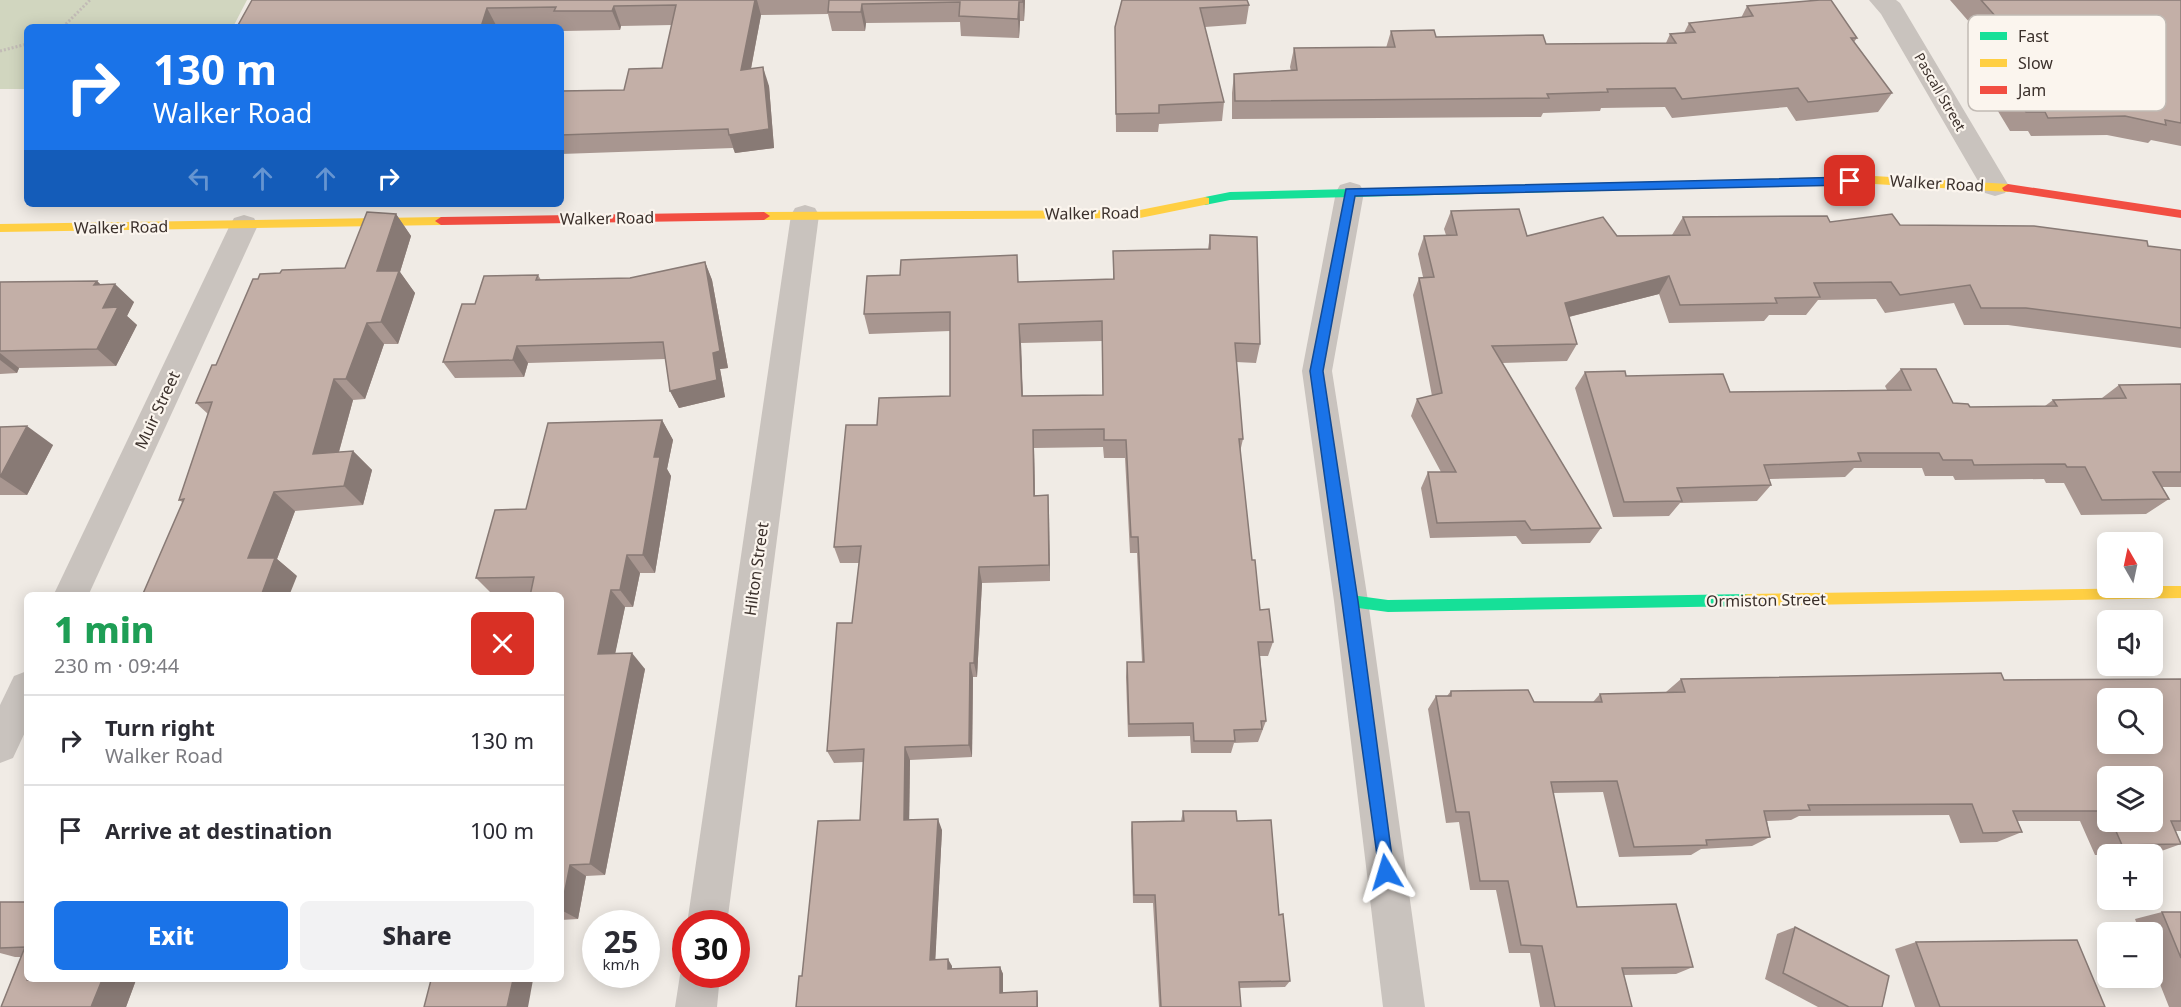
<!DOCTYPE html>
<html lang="en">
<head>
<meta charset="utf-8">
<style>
	:root { --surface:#fff; --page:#f2f2f3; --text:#2b2b33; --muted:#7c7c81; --line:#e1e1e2; --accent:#1a73e8 }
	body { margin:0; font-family:"Noto Sans",sans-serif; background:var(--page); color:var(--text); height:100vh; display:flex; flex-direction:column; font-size:22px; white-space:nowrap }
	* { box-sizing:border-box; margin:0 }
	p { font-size:20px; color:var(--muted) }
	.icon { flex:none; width:33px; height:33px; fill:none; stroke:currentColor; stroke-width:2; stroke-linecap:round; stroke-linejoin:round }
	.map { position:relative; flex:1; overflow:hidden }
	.panel { position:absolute; left:24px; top:592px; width:540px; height:390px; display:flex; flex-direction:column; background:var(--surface); border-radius:9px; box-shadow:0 3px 15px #0003 }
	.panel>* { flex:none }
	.banner { position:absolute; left:24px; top:24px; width:540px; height:183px; border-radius:9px; box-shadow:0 3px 15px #0003; background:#1a73e8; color:#fff; overflow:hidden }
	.needle { width:39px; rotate:351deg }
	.fabs { position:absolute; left:2097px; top:532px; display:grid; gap:12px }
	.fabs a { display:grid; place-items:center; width:66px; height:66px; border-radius:9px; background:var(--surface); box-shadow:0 3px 15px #0003; font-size:30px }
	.speed { position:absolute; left:582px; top:910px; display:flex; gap:12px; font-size:30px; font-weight:700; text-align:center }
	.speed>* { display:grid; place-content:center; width:78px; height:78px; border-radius:50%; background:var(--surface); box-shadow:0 3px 15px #0003; line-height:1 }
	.speed small { font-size:15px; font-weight:400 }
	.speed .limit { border:9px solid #d22; background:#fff; color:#111 }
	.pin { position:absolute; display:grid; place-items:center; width:51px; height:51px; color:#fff; margin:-26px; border-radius:12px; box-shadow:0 3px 9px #0006 }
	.me { position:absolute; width:66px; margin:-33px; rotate:353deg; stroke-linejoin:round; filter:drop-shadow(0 0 4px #0008) }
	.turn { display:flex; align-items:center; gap:21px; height:126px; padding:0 30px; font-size:27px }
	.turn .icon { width:78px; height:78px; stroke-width:2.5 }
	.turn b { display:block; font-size:42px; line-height:51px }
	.lanes { display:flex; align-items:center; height:57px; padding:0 30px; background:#0003; justify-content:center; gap:30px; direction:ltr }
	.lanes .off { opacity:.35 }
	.round { display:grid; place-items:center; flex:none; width:63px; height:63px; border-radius:9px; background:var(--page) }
	.headline { display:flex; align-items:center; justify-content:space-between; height:102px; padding:0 30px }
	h1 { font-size:36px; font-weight:800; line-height:45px; color:#1e9e55 }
	.action { display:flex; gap:12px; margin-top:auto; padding:12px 30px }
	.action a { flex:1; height:69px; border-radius:9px; background:var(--accent); color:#fff; font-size:24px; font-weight:800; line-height:69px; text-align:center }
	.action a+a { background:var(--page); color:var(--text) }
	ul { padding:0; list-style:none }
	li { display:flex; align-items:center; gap:18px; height:90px; padding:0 30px; border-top:2px solid var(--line) }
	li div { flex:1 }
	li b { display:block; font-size:22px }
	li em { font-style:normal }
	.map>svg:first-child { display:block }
	.green { fill:#d1d6bf }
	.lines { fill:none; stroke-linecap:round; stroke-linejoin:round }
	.path { stroke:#c2bbb6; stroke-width:3; stroke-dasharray:2 2; stroke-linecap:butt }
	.street { fill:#c9c3be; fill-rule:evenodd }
	.fast { fill:#16e098; fill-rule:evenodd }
	.slow { fill:#ffcf43; fill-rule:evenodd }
	.jam { fill:#f24e42; fill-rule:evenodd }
	.wall { fill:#a89690; fill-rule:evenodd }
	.shaded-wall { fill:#887a75 }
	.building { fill:#c3afa7; stroke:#887a75; stroke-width:1.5; fill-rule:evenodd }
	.route { fill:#1a73e8; stroke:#114b97; stroke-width:1.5 }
	.labels { text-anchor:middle; stroke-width:4.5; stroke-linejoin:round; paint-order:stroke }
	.far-street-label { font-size:14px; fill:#3b302b; stroke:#fbf5ee }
	.street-label { font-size:16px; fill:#3b302b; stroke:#fbf5ee }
	.key { fill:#fbf5ee; stroke:#c1bab4; stroke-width:1.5 }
	.key-label { font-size:16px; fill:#3b302b }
</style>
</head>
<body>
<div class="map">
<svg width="2181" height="1007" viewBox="0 0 2181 1007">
	<rect width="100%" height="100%" fill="#f0ebe5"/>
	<!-- green -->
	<path class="green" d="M0 0H247L233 27H27V89H0Z"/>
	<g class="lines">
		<!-- path -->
		<g class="path">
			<path d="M63 27 90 0"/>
			<path d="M0 51 27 44"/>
		</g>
		<!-- street -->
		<g class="street">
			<path d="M1869 0H1896L1900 3 2009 186 2005 193 1995 196 1985 193 1881 14Z"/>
			<path d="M1350 182 1360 185 1364 192 1332 371 1368 601 1425 1007H1383L1334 601 1302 371 1336 192 1340 185Z"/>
			<path d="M805 205 815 208 819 215 727 924H687L791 215 795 208Z"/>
			<path d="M244 215 254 218 258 225 88 596H53L230 225 234 218Z"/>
			<path d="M27 671V728L13 758 0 763V705L14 676Z"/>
			<path d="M686 961V975H720L717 1007H675L680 975Z"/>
		</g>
		<!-- fast -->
		<g class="fast">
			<path d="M1597 183 1603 187 1597 191 1230 200 1205 205 1199 201 1205 197 1230 192Z"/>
			<path d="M1748 594 1753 595 1755 600 1753 605 1748 606 1388 612 1351 607 1346 606 1344 601 1346 596 1351 595 1388 600Z"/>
		</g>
		<!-- slow -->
		<g class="slow">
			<path d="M1874 176 2008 184 2014 188 2008 192 1874 184 1597 191 1591 187 1597 183Z"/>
			<path d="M1205 197 1209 198V204L1140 218 764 220 758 216 764 212 1140 210Z"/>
			<path d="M441 217 447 221 441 225 0 232V224Z"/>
			<path d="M2152 586H2181V598L1748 606 1743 605 1741 600 1743 595 1748 594 2152 588Z"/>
		</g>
		<!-- jam -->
		<g class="jam">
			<path d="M2008 184 2181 210V218L2004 191 2002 188Z"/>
			<path d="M764 212 770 216 764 220 441 225 435 221 441 217Z"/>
		</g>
	</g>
	<!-- wall -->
	<g class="wall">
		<path d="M252 0H1025L1024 21H1020L1019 38 961 36 960 22 866 23 865 31H832L828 14 761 15 751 69 769 86 774 148 735 153 733 148 561 154V91L624 90 662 68 672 25 621 26 620 30 563 31 561 27H237Z"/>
		<path d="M1122 0 1249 5 1246 24 1205 27 1224 102 1222 121 1159 124 1158 132H1116L1115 27Z"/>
		<path d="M1950 0H2181V146L2151 140 2148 143 2107 135 2031 136 2028 131H2010L1976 75 1991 56H1995L1997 54Z"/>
		<path d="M1747 6 1857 38 1854 42 1892 93 1878 112 1796 121 1787 107 1672 118 1665 107 1601 108 1600 111 1543 113 1541 117 1232 119V93L1234 74 1291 71 1290 67 1294 48H1386L1391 31 1436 37 1546 44 1666 43 1670 34 1684 33 1689 23 1741 18Z"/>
		<path d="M1451 211 1527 236 1672 235 1683 217 1900 225 2148 246 2181 250V348L2008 325H1964L1954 303 1885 313 1876 299 1818 300 1806 315H1769L1764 321 1669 323 1659 294 1569 317 1577 344 1567 361 1502 363 1601 528 1590 543 1522 544 1516 536 1430 538 1421 488 1428 472H1441L1411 416 1417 399 1432 396 1413 295 1419 278 1423 277 1418 254 1424 236 1446 235 1444 229Z"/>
		<path d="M396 214 411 236 400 272 415 293 398 344H384L365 399 353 400 339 452 353 451 372 470 363 505 295 511 277 559 297 576 179 500 208 414 196 403 216 365 258 279 280 273 345 268Z"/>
		<path d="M1210 235 1260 344 1256 363 1236 362 1243 439 1240 452 1252 560 1260 610 1273 642 1268 656H1260L1266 721 1258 742 1234 743 1231 753H1191L1190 736 1128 737 1126 677 1127 662H1142L1137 553H1130L1125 458H1104L1103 447 1034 448 1035 495H1048L1050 581 982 583 977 677H973L972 757 910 760 909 820 942 830 935 959 952 966V969L1000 967 1003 974V992L1038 998V1007H796L802 976 860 820 864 762 834 763 827 751 852 623 859 563H840L834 547 877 425 950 396V331L869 334 864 314 1113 279V251L1208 249ZM1102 341 1103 395 1023 396 1021 343Z"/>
		<path d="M705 262 712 280 728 368 720 369 725 397 679 408 670 391 666 359 528 363 524 377 455 378 443 362 475 304 538 275 541 280 630 278Z"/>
		<path d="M97 281 101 285 134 302 127 316 137 325 116 366 19 368 17 373 0 374V282Z"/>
		<path d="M1901 369 1953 403 1970 407 2045 406 2053 400 2102 398 2119 385 2181 384V487H2162L2169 499 2146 514 2081 515 2064 483H2046L2044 479 1955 480 1953 476H1925L1922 468H1854L1845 477 1769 479 1771 485 1757 501 1680 503 1669 516 1613 517 1575 388 1585 372 1626 376 1730 392 1887 390 1885 386Z"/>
		<path d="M662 420 673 440 667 469 671 476 655 573H640L633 607H625L615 653 645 669 605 875 586 876 578 919 561 920V596L493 595 476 578 526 509Z"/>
		<path d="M0 427 53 445 27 495H0Z"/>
		<path d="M1681 679 2004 680 2181 679V831H2176L2181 844 2153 854 2095 855 2080 821H2017L2022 832 1997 842 1960 843 1949 815 1799 816 1791 820 1767 821 1770 837 1752 846 1701 849 1691 855 1619 857 1603 792 1553 793 1577 907 1693 967 1676 974 1624 975 1632 1007H1540L1530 953H1509L1496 890H1470L1459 822 1446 823 1428 709 1436 696H1447L1451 691 1534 702H1593L1600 694 1667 693 1666 692ZM2108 777 2152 822H2108Z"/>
		<path d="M1183 811 1237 821 1279 915 1290 981 1285 987 1239 988 1241 1007H1159L1153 903H1133L1131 831 1132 822 1181 821Z"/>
		<path d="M0 902H27V980H136L126 1007H1L21 957H15L0 953Z"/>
		<path d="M2162 912H2181V1007H2169L2152 964V933H2140L2135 919Z"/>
		<path d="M1795 927 1882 1007H1818L1765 979 1777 934Z"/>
		<path d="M1916 942 2105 1007H1915L1895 949Z"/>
	</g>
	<!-- shaded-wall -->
	<g class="shaded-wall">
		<path d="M755 0H757L761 15 747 89 741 70Z"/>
		<path d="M1023 0H1025L1024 21 1023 2Z"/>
		<path d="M1019 2 1020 21 1019 38 1018 19Z"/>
		<path d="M862 4 866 23 865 31 861 12Z"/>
		<path d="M614 6 621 26 620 30 612 11Z"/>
		<path d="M487 8 497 27H481Z"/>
		<path d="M763 67 769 86 774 148 735 153 729 135Z"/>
		<path d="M396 214 411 236 400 272 415 293 398 344 381 322 377 271Z"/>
		<path d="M705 262 712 280 728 368 720 369 725 397 679 408 670 391 713 353Z"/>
		<path d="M1669 276 1659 294 1556 320 1565 303Z"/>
		<path d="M97 281 110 294 115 284 134 302 127 316 137 325 116 366 97 349 103 308 94 285Z"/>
		<path d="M367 323 384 344 365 399 346 379Z"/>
		<path d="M1019 324 1021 343 1023 415 1022 396Z"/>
		<path d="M517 346 528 363 524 377 513 360Z"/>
		<path d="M0 353 19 368 17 373 0 360Z"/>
		<path d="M334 379 353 400 333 473 313 454Z"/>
		<path d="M662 420 673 440 667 469 671 476 655 573 643 555 654 457Z"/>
		<path d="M27 426 53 445 27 495 0 477Z"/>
		<path d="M1033 430 1034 448 1035 513 1034 496Z"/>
		<path d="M353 451 372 470 363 505 344 486Z"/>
		<path d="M274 492 295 511 277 559 297 576 289 596H261L248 558Z"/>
		<path d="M1048 495 1049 512 1050 581 1049 565Z"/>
		<path d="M627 555 640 573 633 607 620 590Z"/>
		<path d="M979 567 982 583 977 677 974 663Z"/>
		<path d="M611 590 625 607 612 669 598 654Z"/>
		<path d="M632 653 645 669 605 875 590 864Z"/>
		<path d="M970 663 973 677 972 757 969 745Z"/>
		<path d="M905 747 910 760 909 831 904 820Z"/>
		<path d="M938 819 942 830 935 967 930 960Z"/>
		<path d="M570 865 586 876 578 919 561 910Z"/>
		<path d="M948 959 952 966V976L948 969Z"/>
		<path d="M1000 967 1003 974V999L1000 993Z"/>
		<path d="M102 980H136L126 1007H91Z"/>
		<path d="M513 980H533L528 1007H507Z"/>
		<path d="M1037 991 1038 998V1007H1037Z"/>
	</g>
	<!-- building -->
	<g class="building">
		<path d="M252 0H755L741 70 763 67 769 129 729 135 728 129 561 135V91L624 90 629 69 662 68 676 5 614 6 612 11H554L556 7 487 8 481 27H237Z"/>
		<path d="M829 0H1023V2H1019L1018 19 959 16 960 2 862 4 861 12H828Z"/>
		<path d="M1122 0H1247L1249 5 1200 8 1224 102 1159 105V113L1116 114 1115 27Z"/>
		<path d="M1820 0H1831L1857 38H1851L1892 93 1808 102 1798 88 1682 99 1675 88 1607 89 1608 92 1547 94 1549 98 1235 101 1234 74 1297 70 1294 48 1395 47 1391 31 1434 30 1436 37 1543 35 1546 44 1676 43 1670 34 1695 32 1689 23 1753 16 1747 6Z"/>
		<path d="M1981 0H2181V123L2165 120 2166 125 2125 116 2048 118 2045 112H2026L1991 56H2007L2002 47 2022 46Z"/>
		<path d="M1519 209 1527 236 1603 217 1617 236 1690 235 1683 217 1827 216 1830 222 1892 214 1900 225 2034 226 2147 241 2148 246 2181 250V328L2026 308H1981L1970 285 1900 295 1891 282 1814 283 1820 297 1775 298 1777 303 1680 305 1669 276 1565 303 1577 344 1492 346 1601 528 1531 530 1525 521 1437 523 1428 472H1456L1417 399 1442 393 1419 278 1434 277 1424 236 1457 235 1451 211Z"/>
		<path d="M367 212 396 214 377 271H399L381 322 367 323 346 379H334L313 454 353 451 344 486 274 492 248 558H275L261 596H142L184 499 179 500 212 402 196 403 212 365H216L253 279H258L260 274 280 273 282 270 345 268Z"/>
		<path d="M1210 235 1257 237 1260 344 1235 343 1243 439H1239L1252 560H1255L1260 610 1269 609 1273 642H1258L1266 721H1261L1262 729 1234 730 1235 741H1194L1193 723 1129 724 1127 662H1144L1138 537H1131L1126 440H1104V429L1033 430 1034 496 1048 495 1049 565 979 567 974 663H970L969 745 905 747 904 820 938 819 930 960 948 959V969L1000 967V993L1037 991V1007H796L799 976H802L818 821 860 820 864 749 827 751 837 623H852L861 546 834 547 846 425H877L879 398 950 396V312L864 314 867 276 900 275 901 260 1017 255 1018 282 1114 279 1113 251 1210 249ZM1102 321 1103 395 1022 396 1019 324Z"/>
		<path d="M705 262 720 351 713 353 717 380 670 391 663 342 517 346 513 360 443 362 462 304H475L484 276 538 275 536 280 630 278Z"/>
		<path d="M97 281 94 285 115 284 103 308 118 307 97 349 0 351V282Z"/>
		<path d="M1901 369H1936L1953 403 1968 404 1970 407 2057 406 2053 400 2126 398 2119 385 2181 384V472H2153L2169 499 2102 500 2085 467H2067L2065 464 1974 465 1972 460H1943L1939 453H1858L1861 461 1764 465 1771 485 1677 488 1682 501 1624 502 1585 372 1625 371 1626 376 1723 374 1730 392 1911 390Z"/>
		<path d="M662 420 654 457H660L643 555H627L620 590H611L598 654 632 653 590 864 570 865 561 910V596H530L534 577 476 578 495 510 526 509 548 423Z"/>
		<path d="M27 426 0 477V427Z"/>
		<path d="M2001 673 2004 680 2181 679V821H2171L2181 844 2122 845 2112 822H2152V777H2108V813L2107 811H2013L2022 832 1983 833 1972 804 1808 805 1810 810 1764 811 1770 837 1706 840 1707 845 1634 847 1617 781 1551 782 1577 907 1676 904 1693 967 1622 968 1632 1007H1555L1542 946 1521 945 1508 881H1480L1469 812H1456L1436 696H1451V691L1528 690 1534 702H1602L1600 694 1685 692 1681 679ZM2108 699H2152V744H2108Z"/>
		<path d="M1183 811H1236L1237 821 1271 820 1279 915 1283 914 1290 981 1239 982 1241 1007H1161L1155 895H1134L1132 822 1184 821Z"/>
		<path d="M0 902H27V980H102L91 1007H1L25 947 0 948Z"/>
		<path d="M2162 912H2181V958Z"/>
		<path d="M1795 927 1889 976 1882 1007H1849L1783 973Z"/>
		<path d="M2077 940 2105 1007H1940L1916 942Z"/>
		<path d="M431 980H513L507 1007H424Z"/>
	</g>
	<!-- route -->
	<path class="route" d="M1850 177 1856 181 1850 185 1355 196 1323 371 1358 601 1394 872 1392 877 1386 880 1380 877 1310 371 1346 189Z"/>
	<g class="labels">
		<!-- far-street labels -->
		<g class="far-street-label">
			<text transform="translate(1940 92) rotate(60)" y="5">Pascall Street</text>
		</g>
		<!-- street labels -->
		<g class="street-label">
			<text transform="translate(1937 183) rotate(3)" y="6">Walker Road</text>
			<text transform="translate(1092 213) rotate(-1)" y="6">Walker Road</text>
			<text transform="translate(607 218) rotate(-1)" y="6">Walker Road</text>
			<text transform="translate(121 227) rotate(-1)" y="6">Walker Road</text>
			<text transform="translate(157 410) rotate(-65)" y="6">Muir Street</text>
			<text transform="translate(756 569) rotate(-82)" y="6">Hilton Street</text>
			<text transform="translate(1766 600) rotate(-1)" y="6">Ormiston Street</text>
		</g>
	</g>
	<!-- legend -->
	<rect x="1968" y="15" width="198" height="96" rx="9" class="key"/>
	<rect x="1980" y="32" width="27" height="8" fill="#16e098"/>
	<rect x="1980" y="59" width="27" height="8" fill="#ffcf43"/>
	<rect x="1980" y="86" width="27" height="8" fill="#f24e42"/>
	<g class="key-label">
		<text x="2018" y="42">Fast</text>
		<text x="2018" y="69">Slow</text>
		<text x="2018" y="96">Jam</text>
	</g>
</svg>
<div class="fabs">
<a><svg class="needle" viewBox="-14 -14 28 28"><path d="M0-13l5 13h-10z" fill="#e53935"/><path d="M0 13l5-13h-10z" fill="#7c7c81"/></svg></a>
<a><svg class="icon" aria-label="sound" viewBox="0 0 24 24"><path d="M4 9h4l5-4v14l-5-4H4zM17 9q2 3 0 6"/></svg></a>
<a><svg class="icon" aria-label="search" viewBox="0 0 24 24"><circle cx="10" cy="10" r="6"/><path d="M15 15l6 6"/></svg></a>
<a><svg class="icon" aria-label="layers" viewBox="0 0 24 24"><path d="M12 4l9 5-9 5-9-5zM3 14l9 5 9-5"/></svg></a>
<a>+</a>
<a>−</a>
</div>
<div class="speed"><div>25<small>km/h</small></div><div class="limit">30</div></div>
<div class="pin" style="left:1850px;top:181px;background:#d93025"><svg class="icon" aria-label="arrive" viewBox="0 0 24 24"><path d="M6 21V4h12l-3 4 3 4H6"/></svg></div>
<svg class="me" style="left:1386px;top:872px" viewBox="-20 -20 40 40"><path d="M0-17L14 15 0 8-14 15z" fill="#1a73e8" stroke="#fff" stroke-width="4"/></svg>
<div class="banner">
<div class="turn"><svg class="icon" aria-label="right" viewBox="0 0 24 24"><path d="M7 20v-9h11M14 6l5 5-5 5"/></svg><div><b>130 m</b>Walker Road</div></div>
<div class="lanes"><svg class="icon off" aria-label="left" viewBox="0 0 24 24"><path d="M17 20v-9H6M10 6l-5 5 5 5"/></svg><svg class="icon off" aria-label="ahead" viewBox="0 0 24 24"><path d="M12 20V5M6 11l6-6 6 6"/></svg><svg class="icon off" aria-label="ahead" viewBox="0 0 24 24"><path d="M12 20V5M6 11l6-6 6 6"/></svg><svg class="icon" aria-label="right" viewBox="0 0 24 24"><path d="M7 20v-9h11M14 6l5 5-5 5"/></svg></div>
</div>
<section class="panel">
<div class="headline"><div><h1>1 min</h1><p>230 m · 09:44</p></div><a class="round" style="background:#d93025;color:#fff"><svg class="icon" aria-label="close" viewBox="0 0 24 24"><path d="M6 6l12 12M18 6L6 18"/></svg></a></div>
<ul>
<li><svg class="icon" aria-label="right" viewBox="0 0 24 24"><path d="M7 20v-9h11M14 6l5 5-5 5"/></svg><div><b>Turn right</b><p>Walker Road</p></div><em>130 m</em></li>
<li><svg class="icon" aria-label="arrive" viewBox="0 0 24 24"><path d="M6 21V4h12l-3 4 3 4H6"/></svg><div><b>Arrive at destination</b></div><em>100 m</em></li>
</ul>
<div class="action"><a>Exit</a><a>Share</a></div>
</section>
</div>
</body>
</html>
